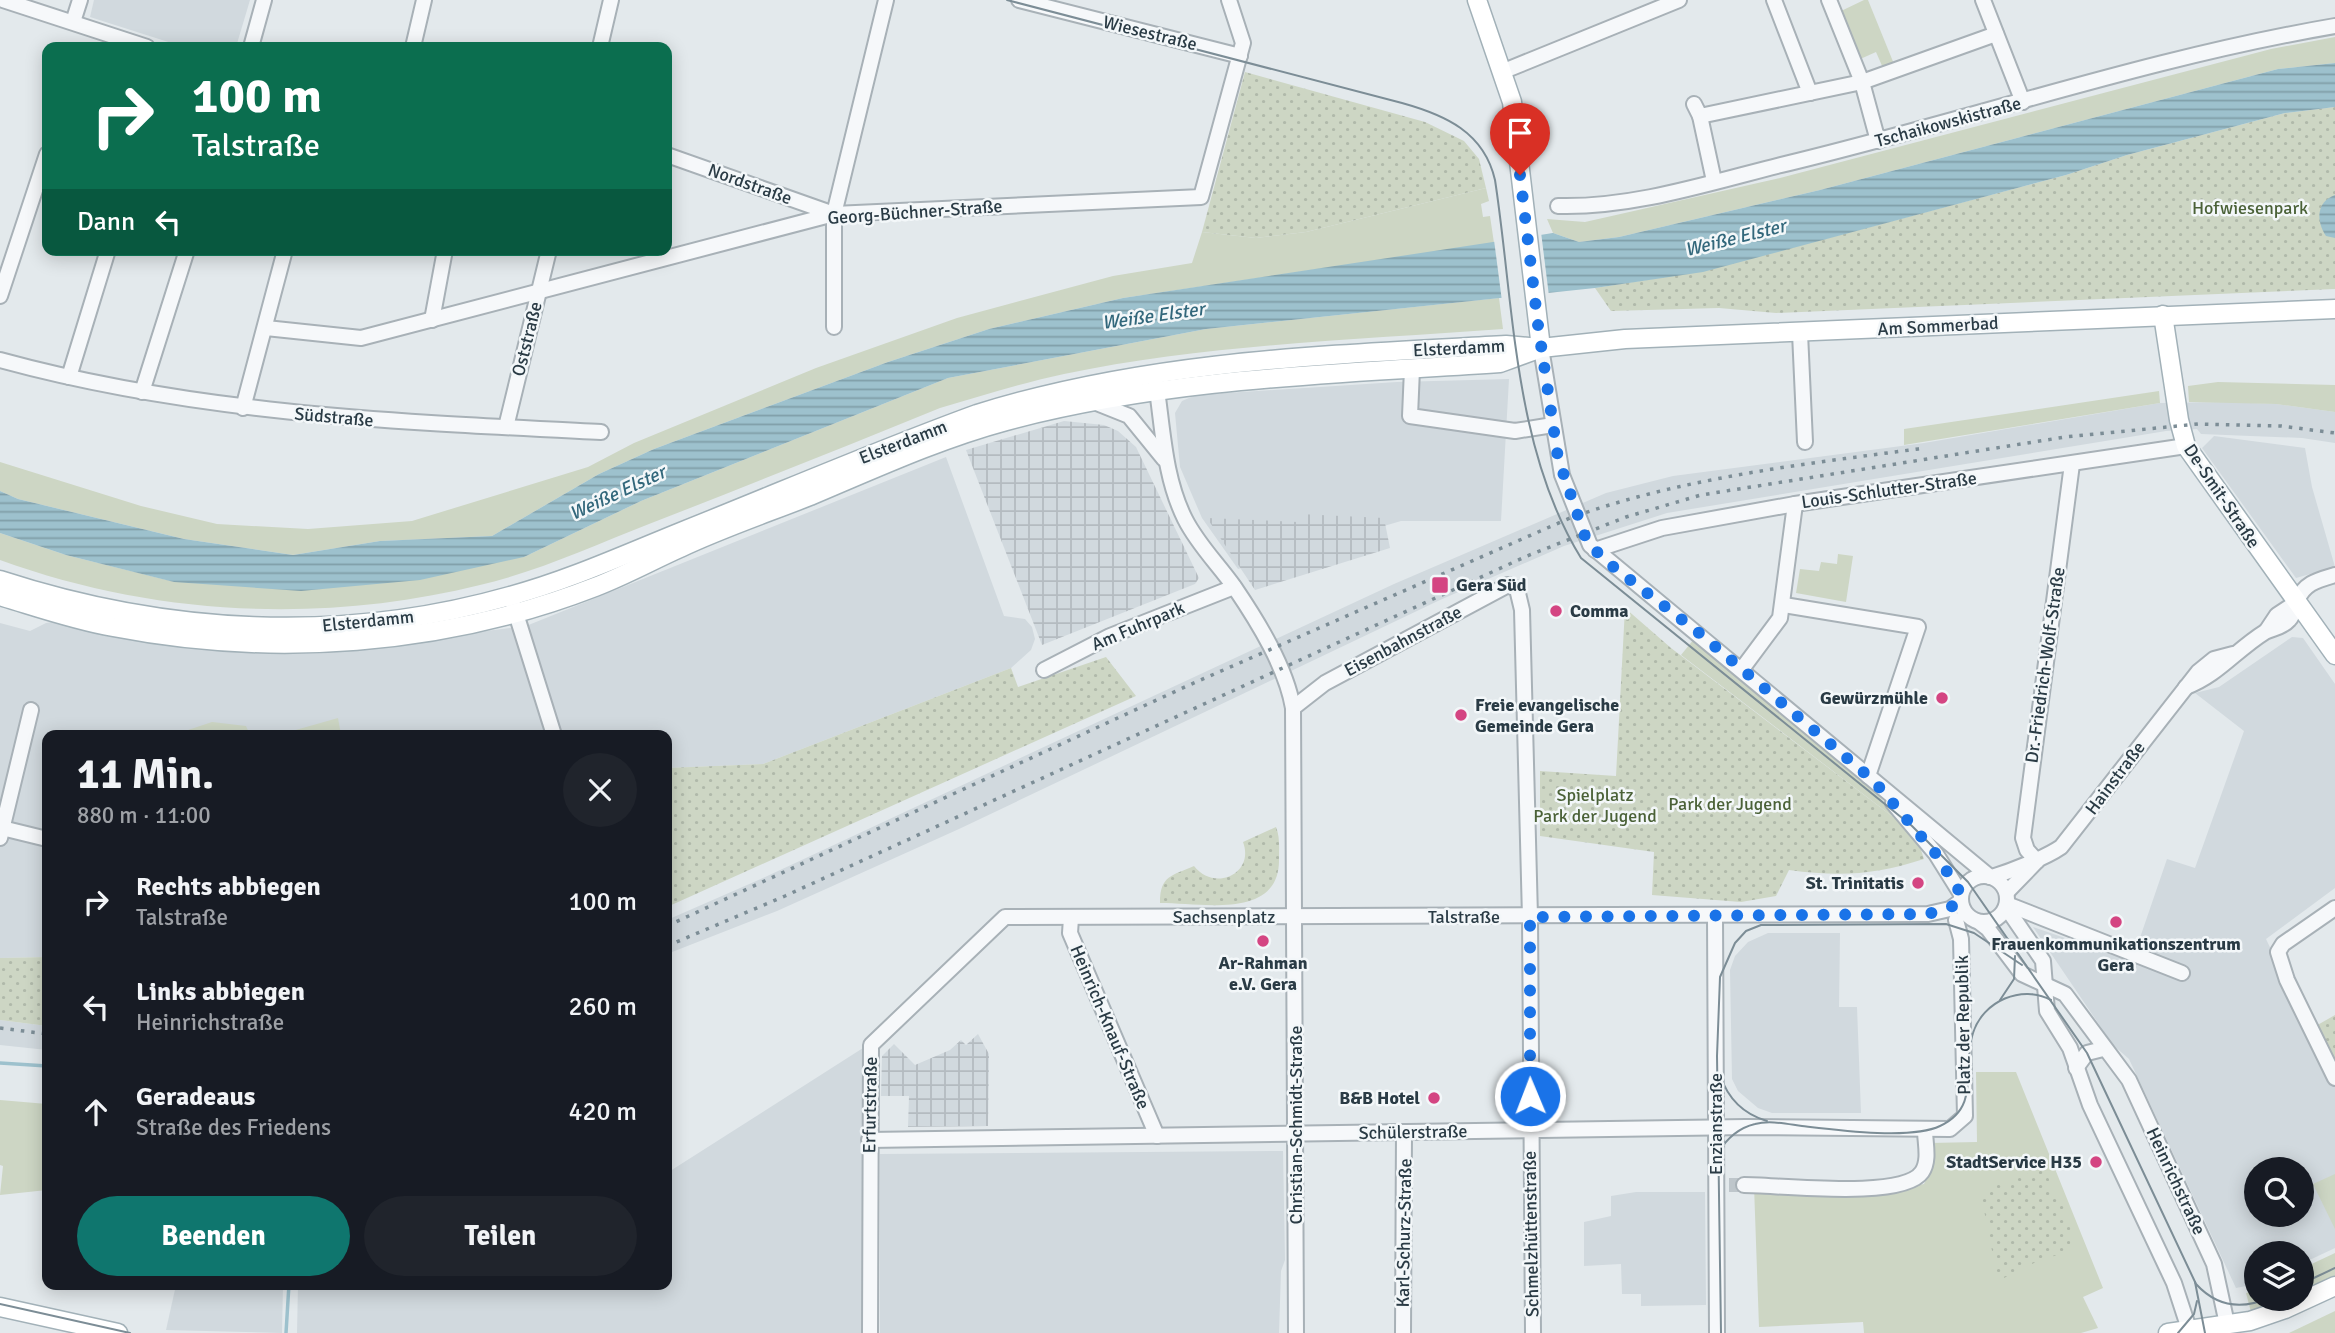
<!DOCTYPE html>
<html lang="de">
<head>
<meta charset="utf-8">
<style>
	:root { --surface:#171b24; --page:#20242c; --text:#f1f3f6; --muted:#9ea1a6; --accent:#0f766e }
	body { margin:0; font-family:Signika,sans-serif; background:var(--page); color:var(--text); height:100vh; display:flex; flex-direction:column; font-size:26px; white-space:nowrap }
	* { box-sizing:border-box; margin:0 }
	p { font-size:23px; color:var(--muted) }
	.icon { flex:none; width:38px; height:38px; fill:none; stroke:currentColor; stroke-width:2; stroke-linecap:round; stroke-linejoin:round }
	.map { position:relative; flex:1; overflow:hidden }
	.side { position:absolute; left:42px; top:730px; width:630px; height:560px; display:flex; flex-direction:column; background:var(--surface); border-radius:14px; box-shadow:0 4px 18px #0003 }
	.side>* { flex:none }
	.banner { position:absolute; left:42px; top:42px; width:630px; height:214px; border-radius:14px; box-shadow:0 4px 18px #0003; background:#0b6e4f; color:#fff; overflow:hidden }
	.tools { position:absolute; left:2244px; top:1157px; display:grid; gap:14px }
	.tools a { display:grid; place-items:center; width:70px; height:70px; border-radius:50%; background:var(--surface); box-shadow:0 4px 18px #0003; font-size:35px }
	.pin { position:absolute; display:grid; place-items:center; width:60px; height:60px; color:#fff; margin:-72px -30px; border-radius:50% 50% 50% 0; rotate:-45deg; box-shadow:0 0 7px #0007 }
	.pin .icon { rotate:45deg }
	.me { position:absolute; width:77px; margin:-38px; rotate:359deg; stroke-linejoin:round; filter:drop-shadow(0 0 5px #0008) }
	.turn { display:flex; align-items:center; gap:24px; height:147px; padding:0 35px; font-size:32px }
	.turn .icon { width:91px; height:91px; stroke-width:2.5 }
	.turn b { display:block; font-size:49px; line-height:60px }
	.then { display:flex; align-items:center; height:66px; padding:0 35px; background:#0003; gap:14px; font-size:26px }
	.round { display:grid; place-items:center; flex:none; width:74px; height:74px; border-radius:37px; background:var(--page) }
	.head { display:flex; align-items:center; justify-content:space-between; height:119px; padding:0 35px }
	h1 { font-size:42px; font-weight:700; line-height:52px }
	.cta { display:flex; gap:14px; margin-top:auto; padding:14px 35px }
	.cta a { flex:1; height:80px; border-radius:42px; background:var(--accent); color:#fff; font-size:28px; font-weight:700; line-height:80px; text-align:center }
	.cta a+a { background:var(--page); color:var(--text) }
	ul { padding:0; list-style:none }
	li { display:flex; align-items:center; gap:21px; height:105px; padding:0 35px }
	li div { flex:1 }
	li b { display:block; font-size:26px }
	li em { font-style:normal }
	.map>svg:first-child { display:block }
	.built { fill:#d1d9de; fill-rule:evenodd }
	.industrial { fill:url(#industrial-grid) }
	.green { fill:#cdd6c4 }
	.park { fill:url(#park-dots) }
	.water { fill:url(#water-rules) }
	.pier { fill:#e3e9ec }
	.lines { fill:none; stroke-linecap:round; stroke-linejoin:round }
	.stream { stroke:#9dc1cd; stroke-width:3.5 }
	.minor-tunnel { stroke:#bec6cb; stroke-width:14; stroke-dasharray:14 7; stroke-linecap:butt }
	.minor-casing { stroke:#a8b1b7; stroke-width:18 }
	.major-casing { stroke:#a2b1b8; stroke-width:21 }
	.minor { stroke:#f6f8fa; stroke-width:14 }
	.major { stroke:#fff; stroke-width:18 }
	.tram { stroke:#7c8d96; stroke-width:2 }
	.rail { stroke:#7c8d96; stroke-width:3.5; stroke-dasharray:3.5 7; stroke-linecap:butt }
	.route { stroke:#1a73e8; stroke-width:12; stroke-dasharray:0 21.6 }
	.poi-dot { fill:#d44582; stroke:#f3f7f9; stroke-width:2.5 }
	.labels { text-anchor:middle; stroke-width:5; stroke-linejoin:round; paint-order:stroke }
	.street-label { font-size:18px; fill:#2a3b45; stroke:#f3f7f9 }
	.park-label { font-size:18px; fill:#4a6137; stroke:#f3f7f9 }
	.poi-label { font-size:18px; font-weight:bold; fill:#2a3b45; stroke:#f3f7f9; text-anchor:end }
	.water-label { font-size:19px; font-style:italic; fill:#32677b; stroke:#f3f7f9 }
</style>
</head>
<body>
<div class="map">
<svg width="2335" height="1333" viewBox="0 0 2335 1333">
	<defs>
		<pattern id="industrial-grid" width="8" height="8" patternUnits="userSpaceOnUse" patternTransform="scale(1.75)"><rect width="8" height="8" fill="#d1d9de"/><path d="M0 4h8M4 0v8" fill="none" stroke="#b4bbc0"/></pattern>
		<pattern id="park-dots" width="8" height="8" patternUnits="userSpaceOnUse" patternTransform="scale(1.75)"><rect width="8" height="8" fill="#cdd6c4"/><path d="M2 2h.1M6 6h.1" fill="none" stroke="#b0b9aa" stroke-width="1.8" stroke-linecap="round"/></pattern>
		<pattern id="water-rules" width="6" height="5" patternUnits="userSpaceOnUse" patternTransform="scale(1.75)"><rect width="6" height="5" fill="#9dc1cd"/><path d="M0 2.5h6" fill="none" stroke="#809ea8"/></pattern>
	</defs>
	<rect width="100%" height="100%" fill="#e3e9ec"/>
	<!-- built -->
	<g class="built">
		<path d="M94 0H250L236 47H184L90 17Z"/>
		<path d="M1509 379 1501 521H1401L1238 569 1202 518 1180 467 1175 413 1182 401 1196 395 1397 382Z"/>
		<path d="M2226 402 2276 404 2335 412V443L2302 438 2201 434 2197 429 2166 431 1667 513 1564 546 1440 600 959 829 777 911 667 954V920L763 878 1394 584 1606 493 1673 476 1924 443 2160 403Z"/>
		<path d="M2214 436 2305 448 2312 487 2335 567 2296 578 2202 448Z"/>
		<path d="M946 457 1004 616 1025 619 1032 627 1035 639 1031 650 1011 668 763 764 667 768V735H47V957L0 958V623L30 631 46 623 58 621 171 643 309 653 526 626Z"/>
		<path d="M2292 637 2303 638 2335 684V888L2266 939 2335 1083V1248L2301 1264V1253H2256V1284L2236 1288 2129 1059 2113 1045 2033 927 2132 961 2167 859 2195 868 2244 731 2195 693 2219 687ZM2256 1169H2301V1214H2256Z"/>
		<path d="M1768 933H1840L1839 1007H1857L1861 1113H1772L1758 1108 1738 1091 1732 1079 1730 970 1735 956 1748 942Z"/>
		<path d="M0 1020 47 1026V1050L0 1045Z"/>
		<path d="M863 1048 862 1333H297L298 1285 667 1284V1173Z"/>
		<path d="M1283 1151 1285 1260 1281 1271 1279 1333H880V1154Z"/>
		<path d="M1636 1192H1705L1706 1305 1641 1306V1294H1622L1621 1264 1584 1266V1222L1611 1216V1196Z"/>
		<path d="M176 1285H283L282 1333 166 1330Z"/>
	</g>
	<!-- industrial -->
	<g class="industrial">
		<path d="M1064 421 1104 425 1118 431 1136 447 1199 578 1195 584 1042 645 966 450Z"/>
		<path d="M1299 514 1384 518 1390 548 1255 590 1207 518 1298 522Z"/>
		<path d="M978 1034 989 1054 988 1126 908 1127 909 1096H881L882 1056 894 1044 915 1065 950 1050 961 1040 966 1045Z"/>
	</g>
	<!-- green -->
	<g class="green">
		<path d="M1864 0H1868L1894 64 1883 68 1876 52 1858 60 1839 12Z"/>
		<path d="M2335 37V63L2278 69 1820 190 1619 237 1579 242 1553 233 1547 219 1585 222 1780 178 2271 49Z"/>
		<path d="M1486 188 1489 201 1481 204 1483 217 1490 216 1494 243 1123 298 989 329 888 362 654 449 599 474 492 536 380 541 293 555 184 539 18 499 0 491V462L141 506 217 524 308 529 412 521 588 467 634 443 816 368 957 318 1113 276 1192 263 1202 232 1256 238 1306 232Z"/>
		<path d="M1499 298 1503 329C1357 340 1207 344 1064 374 1022 383 981 396 940 408 844 447 747 486 649 524 593 546 539 571 480 585 322 624 154 616 0 560V533L66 555 175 582 524 557 641 501 948 378 1206 329Z"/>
		<path d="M2218 382 2335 385V412L2276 404 2189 402 2188 386Z"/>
		<path d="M2159 391 2160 403 1904 445V429Z"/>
		<path d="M1838 554 1853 556 1846 602 1796 593 1800 569 1819 571 1821 562 1837 564Z"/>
		<path d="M1694 639 1864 778 1901 823 1681 655Z"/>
		<path d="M338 718 341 735H278Z"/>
		<path d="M212 722 246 726 250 735H173Z"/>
		<path d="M1976 1072H2016L2103 1288 2083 1297 2098 1328 2081 1333H1864L1863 1322 1759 1327 1754 1186 1903 1188 1924 1184 1931 1169 1930 1143 1977 1142Z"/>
		<path d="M0 1100 47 1104V1190L0 1195 3 1166 0 1165Z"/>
		<path d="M2335 1174V1229L2313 1184Z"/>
		<path d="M2335 1253V1276L2301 1292V1269Z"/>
		<path d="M2256 1290V1298L2287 1299 2251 1312 2246 1293Z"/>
		<path d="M2335 1311V1333H2289Z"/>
	</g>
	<!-- park -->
	<g class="park">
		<path d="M1245 72 1425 122 1464 141 1479 159 1486 188 1306 232 1256 238 1202 232Z"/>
		<path d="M2335 107V289L1776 313 1719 308 1611 311 1595 288 1703 271 2066 175 2127 155 2285 113Z"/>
		<path d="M1625 608 1671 648 1901 823 1919 844 1924 859C1875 875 1840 877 1789 870L1776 896 1741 902 1652 895 1654 852 1540 836V771L1616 776Z"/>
		<path d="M1106 657 1136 696 667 907V768L763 764 1011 668 1018 687Z"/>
		<path d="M1276 827C1280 837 1279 847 1279 859 1280 920 1202 903 1160 903 1160 875 1172 876 1194 866 1214 892 1255 874 1243 842Z"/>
		<path d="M47 957V1026L0 1020V958Z"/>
		<path d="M2335 1015V1069L2314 1027Z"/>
		<path d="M2045 1168 2053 1191 2062 1200 2071 1230 2070 1252 2042 1259 1998 1281 1980 1190Z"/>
	</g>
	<!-- water -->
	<g class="water">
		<path d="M2335 63V107L2285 113 2127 155 2066 175 1703 272 1595 288 1206 329 948 378 641 501 524 557 420 580 301 591 174 582 66 555 0 533V491L18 499 184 539 293 555 380 541 492 536 599 474 654 449 888 362 989 329 1123 298 1553 233 1579 242 1619 237 1820 190 2278 69Z"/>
		<path d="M2335 195V238L2326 236C2316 221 2316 202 2335 195Z"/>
	</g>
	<!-- pier -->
	<path class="pier" d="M1541 232 1549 296 1502 301 1494 240Z"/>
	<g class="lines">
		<!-- stream -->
		<g class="stream">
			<path d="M0 1063 47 1066"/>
			<path d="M286 1333 289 1284"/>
		</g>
		<!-- minor-tunnel -->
		<path class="minor-tunnel" d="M1729 1185H1744"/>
		<!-- minor casing -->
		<g class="minor-casing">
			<g id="minor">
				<path d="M3 0 147 47"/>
				<path d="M1019 0 1240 56"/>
				<path d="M1774 0 1810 93"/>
				<path d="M1829 0 1862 82 1878 141"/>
				<path d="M1983 0 2023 102"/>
				<path d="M73 22 80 0"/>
				<path d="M251 47 264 0"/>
				<path d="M413 47 424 0"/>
				<path d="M600 47 611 0"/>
				<path d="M1504 71 1679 0"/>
				<path d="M1694 104 1700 116 1862 82 1996 34"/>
				<path d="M1700 116 1714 181"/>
				<path d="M667 155 834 214"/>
				<path d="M1558 206C1633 208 1709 183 1781 165 1966 121 2147 58 2335 26"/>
				<path d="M0 296 47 154"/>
				<path d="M432 320 445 250"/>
				<path d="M834 327V214L886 0"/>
				<path d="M266 328 361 338 834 214 1201 197 1243 43 1229 0"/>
				<path d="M1800 333 1805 442"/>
				<path d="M1541 348 1562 475 1590 545 1990 877"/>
				<path d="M0 360C197 414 399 422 601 432"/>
				<path d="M1412 369 1410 416 1515 431 1553 425"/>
				<path d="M69 377 108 250"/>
				<path d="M1156 383C1163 429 1164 477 1185 519 1198 545 1219 565 1235 588 1258 622 1286 667 1293 708L1296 1333"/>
				<path d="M142 392 187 250"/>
				<path d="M1094 402 1129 416 1164 459"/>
				<path d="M243 408 285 250"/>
				<path d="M506 427 549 250"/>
				<path d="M1595 550 1662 528 1795 504 2186 446"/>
				<path d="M513 604 554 735"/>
				<path d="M1784 605 1918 627 1868 776"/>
				<path d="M2267 630 2277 615 2297 602"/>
				<path d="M1742 669 1780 618 1795 504"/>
				<path d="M1044 670 1110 636 1234 587"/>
				<path d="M2186 687C2218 675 2236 650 2265 632 2273 628 2282 628 2289 620 2294 615 2295 608 2297 601 2304 583 2318 580 2335 575"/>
				<path d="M1293 708 1325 683 1508 585 1517 589 1522 610 1530 917 1533 1333"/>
				<path d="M1893 803 1936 854 1961 894"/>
				<path d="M2 828 47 839"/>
				<path d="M0 838 31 710"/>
				<path d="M2037 861 2027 850 2023 838 2072 464"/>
				<circle cx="1984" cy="899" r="23"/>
				<path d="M1992 877C2011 871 2045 858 2061 847L2198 672 2214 659 2233 654"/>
				<path d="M2007 892 2037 861"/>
				<path d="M2007 904 2182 973"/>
				<path d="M2006 907 2043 961 2047 1011 2070 1048 2090 1105 2174 1283 2189 1329"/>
				<path d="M2335 908 2283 944 2278 952 2287 980 2335 1078"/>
				<path d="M1715 916 1717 1333"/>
				<path d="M1071 918 1070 933 1157 1136"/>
				<path d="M1979 922 1988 929 2022 974 2065 994 2129 1080 2214 1264 2227 1324"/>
				<path d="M2076 1068 2087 1053 2103 1049"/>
				<path d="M869 1140 1746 1127 1950 1129 1965 1116 1961 939 1956 920"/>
				<path d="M1744 1185C1780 1185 1903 1200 1922 1172 1930 1160 1925 1143 1925 1130"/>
				<path d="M870 1333 871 1045 1005 917 1928 914 1950 909 1961 901"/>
				<path d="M1403 1333 1404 1132"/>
			</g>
		</g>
		<!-- major casing -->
		<g class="major-casing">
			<g id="major">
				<path d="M1477 0 1512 102 1541 348"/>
				<path d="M2163 315 2179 420 2186 446 2335 655"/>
				<path d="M0 580C166 634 341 644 510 596 569 580 626 554 683 531 781 492 878 450 977 414 1150 360 1327 355 1506 345L1541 348 1625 339 2335 309"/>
				<path d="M0 596C37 607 74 620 113 627 272 658 443 646 595 587 624 576 651 561 680 548 722 528 767 513 810 496 874 469 939 439 1006 421 1167 378 1335 374 1500 363L1541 348"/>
				<path d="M0 1307 118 1333"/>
				<path d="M2168 1333 2250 1321 2285 1309 2335 1286"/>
			</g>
		</g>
		<!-- minor -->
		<use href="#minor" class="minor"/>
		<!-- major -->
		<use href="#major" class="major"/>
		<!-- tram -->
		<g class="tram">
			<path d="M1007 0 1402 103C1445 115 1484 132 1495 180 1514 303 1513 448 1581 558L1912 826 1968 882 2087 1053 2196 1284C2216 1306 2241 1310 2269 1298"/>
			<path d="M2000 1000 2014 979 2015 956"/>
			<path d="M1720 1075C1728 1099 1743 1114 1767 1121"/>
			<path d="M1718 1153C1727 1138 1738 1128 1755 1124 1770 1120 1787 1124 1802 1126 1836 1130 1911 1140 1940 1126 1982 1107 1961 1067 1973 1033 1983 1001 2022 984 2051 1000"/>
			<path d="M2195 1282 2205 1333"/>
			<path d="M2301 1284 2335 1268"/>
			<path d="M0 1304 130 1333"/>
			<path d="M1721 1333 1717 1056 1720 977 1735 943 1746 931 1761 925 1946 924 1974 933 2022 965"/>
			<path d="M2178 1333 2194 1314 2197 1301"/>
		</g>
		<!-- rail -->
		<g class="rail">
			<path d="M667 926 1187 686 1570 518C1684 477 1805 464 1925 448"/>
			<path d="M667 946 785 896 1527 556 1626 517 1701 495 2065 437 2198 424 2281 426 2335 433"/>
			<path d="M0 1028 47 1034"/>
		</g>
	</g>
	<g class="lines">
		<!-- route -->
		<path class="route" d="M1520 175 1538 325 1558 458 1586 539 1603 559 1698 632 1874 781 1936 854 1961 894 1956 905 1928 914 1530 917V1096"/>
	</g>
	<!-- markers -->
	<g class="poi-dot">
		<rect x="1431" y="576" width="18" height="18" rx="3.5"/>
		<circle cx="1556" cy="611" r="7"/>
		<circle cx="1942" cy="698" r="7"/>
		<circle cx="1461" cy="715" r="7"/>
		<circle cx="1918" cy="883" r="7"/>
		<circle cx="2116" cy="922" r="7"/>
		<circle cx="1263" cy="941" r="7"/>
		<circle cx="1434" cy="1098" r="7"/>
		<circle cx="2096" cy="1162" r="7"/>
	</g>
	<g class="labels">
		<!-- street labels -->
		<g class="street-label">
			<text transform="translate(1150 33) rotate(14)" y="6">Wiesestraße</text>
			<text transform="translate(1948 122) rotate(-15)" y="6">Tschaikowskistraße</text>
			<text transform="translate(750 184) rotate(20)" y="6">Nordstraße</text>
			<text transform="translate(915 212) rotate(-4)" y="6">Georg-Büchner-Straße</text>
			<text transform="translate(1938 326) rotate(-3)" y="6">Am Sommerbad</text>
			<text transform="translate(527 339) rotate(-76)" y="6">Oststraße</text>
			<text transform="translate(1459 348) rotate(-3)" y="6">Elsterdamm</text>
			<text transform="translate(334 417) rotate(5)" y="6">Südstraße</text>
			<text transform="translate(903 442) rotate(-21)" y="6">Elsterdamm</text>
			<text transform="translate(1889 490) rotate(-8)" y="6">Louis-Schlutter-Straße</text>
			<text transform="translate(2222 496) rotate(56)" y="6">De-Smit-Straße</text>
			<text transform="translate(368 621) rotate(-6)" y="6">Elsterdamm</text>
			<text transform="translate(1138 626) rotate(-23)" y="6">Am Fuhrpark</text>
			<text transform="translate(1403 641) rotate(-28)" y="6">Eisenbahnstraße</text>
			<text transform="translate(2045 665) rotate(-82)" y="6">Dr.-Friedrich-Wolf-Straße</text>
			<text transform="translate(2115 778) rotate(-53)" y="6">Hainstraße</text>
			<text x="1224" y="923">Sachsenplatz</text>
			<text x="1464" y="923">Talstraße</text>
			<text transform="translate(1963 1025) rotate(-91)" y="6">Platz der Republik</text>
			<text transform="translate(1110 1027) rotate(67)" y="6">Heinrich-Knauf-Straße</text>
			<text transform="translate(870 1105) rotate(-89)" y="6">Erfurtstraße</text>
			<text transform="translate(1716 1124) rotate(-90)" y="6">Enzianstraße</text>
			<text transform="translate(1296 1125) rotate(-90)" y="6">Christian-Schmidt-Straße</text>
			<text transform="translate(1413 1132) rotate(-1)" y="6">Schülerstraße</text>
			<text transform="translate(2176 1181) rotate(65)" y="6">Heinrichstraße</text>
			<text transform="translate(1404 1233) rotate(-89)" y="6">Karl-Schurz-Straße</text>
			<text transform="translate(1531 1234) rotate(-91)" y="6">Schmelzhüttenstraße</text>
		</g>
		<!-- park labels -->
		<g class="park-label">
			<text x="2250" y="214">Hofwiesenpark</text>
			<text x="1595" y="801">Spielplatz<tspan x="1595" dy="21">Park der Jugend</tspan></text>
			<text x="1730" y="810">Park der Jugend</text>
		</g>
		<!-- poi labels -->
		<g class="poi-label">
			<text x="1456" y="591" text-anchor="start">Gera Süd</text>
			<text x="1570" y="617" text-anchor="start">Comma</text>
			<text x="1928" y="704">Gewürzmühle</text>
			<text x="1475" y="711" text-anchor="start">Freie evangelische<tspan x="1475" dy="21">Gemeinde Gera</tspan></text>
			<text x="1904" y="889">St. Trinitatis</text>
			<text x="2116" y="950" text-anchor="middle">Frauenkommunikationszentrum<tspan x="2116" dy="21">Gera</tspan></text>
			<text x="1263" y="969" text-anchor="middle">Ar-Rahman<tspan x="1263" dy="21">e.V. Gera</tspan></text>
			<text x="1420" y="1104">B&amp;B Hotel</text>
			<text x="2082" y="1168">StadtService H35</text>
		</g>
		<!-- water labels -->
		<g class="water-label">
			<text transform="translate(1735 237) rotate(-14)" y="7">Weiße Elster</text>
			<text transform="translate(1153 315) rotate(-8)" y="7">Weiße Elster</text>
			<text transform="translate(617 492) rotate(-25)" y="7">Weiße Elster</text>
		</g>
	</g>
</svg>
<div class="tools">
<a><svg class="icon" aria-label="search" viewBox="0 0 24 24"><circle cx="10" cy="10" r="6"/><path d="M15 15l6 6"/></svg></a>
<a><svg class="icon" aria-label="layers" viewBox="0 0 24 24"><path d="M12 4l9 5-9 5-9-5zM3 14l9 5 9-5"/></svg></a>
</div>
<div class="pin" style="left:1520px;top:175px;background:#d93025"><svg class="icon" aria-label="arrive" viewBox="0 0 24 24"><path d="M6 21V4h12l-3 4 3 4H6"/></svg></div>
<svg class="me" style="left:1530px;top:1096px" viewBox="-20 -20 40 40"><circle r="17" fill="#1a73e8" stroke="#fff" stroke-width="3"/><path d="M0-11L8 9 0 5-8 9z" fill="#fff"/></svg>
<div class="banner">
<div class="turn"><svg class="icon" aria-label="right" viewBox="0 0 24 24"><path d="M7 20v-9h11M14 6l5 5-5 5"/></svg><div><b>100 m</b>Talstraße</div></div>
<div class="then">Dann<svg class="icon" aria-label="left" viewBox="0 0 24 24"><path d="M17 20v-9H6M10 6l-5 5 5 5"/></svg></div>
</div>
<section class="side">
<div class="head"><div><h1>11 Min.</h1><p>880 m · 11:00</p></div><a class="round"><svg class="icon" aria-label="close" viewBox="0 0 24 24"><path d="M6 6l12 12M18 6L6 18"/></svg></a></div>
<ul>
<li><svg class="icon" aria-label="right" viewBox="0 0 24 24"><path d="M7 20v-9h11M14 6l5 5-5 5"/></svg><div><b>Rechts abbiegen</b><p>Talstraße</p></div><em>100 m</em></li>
<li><svg class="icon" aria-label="left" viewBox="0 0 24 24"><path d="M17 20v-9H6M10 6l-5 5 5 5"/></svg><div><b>Links abbiegen</b><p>Heinrichstraße</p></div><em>260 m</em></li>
<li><svg class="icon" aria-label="ahead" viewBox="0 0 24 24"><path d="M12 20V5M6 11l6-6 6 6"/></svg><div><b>Geradeaus</b><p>Straße des Friedens</p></div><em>420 m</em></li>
</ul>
<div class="cta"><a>Beenden</a><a>Teilen</a></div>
</section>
</div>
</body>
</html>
